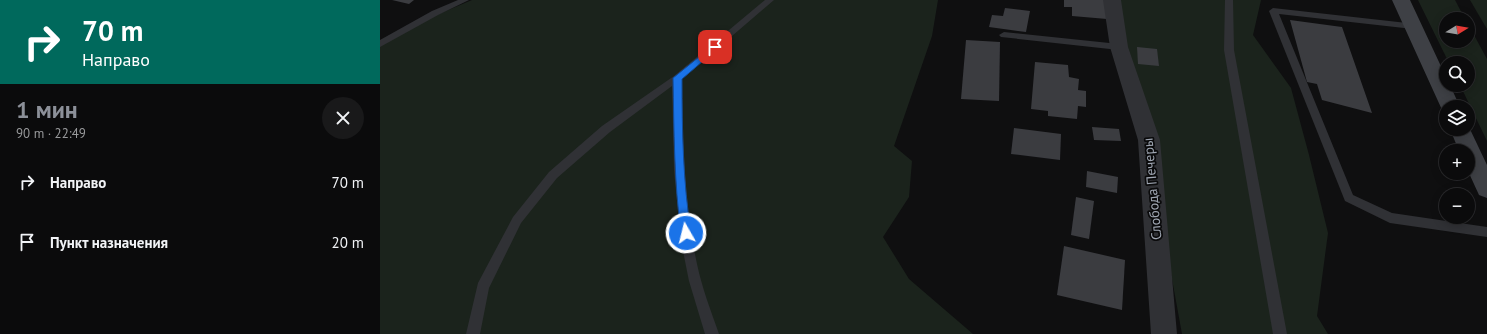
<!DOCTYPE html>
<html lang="ru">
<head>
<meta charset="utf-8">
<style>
	:root { --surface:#0b0b0c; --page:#19191a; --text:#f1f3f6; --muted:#9a9b9d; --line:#2b2b2d; --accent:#8c9099 }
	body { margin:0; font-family:"PT Sans",sans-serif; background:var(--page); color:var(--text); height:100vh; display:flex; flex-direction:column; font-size:15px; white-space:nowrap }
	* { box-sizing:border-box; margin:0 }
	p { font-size:13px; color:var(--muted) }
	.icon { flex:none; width:22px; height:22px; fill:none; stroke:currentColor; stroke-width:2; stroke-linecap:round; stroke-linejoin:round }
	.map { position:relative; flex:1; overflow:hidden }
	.drawer { display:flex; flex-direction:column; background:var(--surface); width:380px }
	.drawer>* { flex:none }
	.guide { background:#00695c; color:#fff; overflow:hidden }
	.needle { width:26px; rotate:79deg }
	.fabs { position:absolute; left:1059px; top:12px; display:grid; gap:8px }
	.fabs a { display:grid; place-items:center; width:36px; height:36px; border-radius:50%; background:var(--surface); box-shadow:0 2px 10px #0003,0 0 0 1px var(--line); font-size:20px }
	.pin { position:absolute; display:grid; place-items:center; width:34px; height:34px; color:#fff; margin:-17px; border-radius:8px; box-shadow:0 2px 6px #0006 }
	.me { position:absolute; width:44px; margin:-22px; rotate:352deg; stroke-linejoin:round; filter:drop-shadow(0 0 3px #0008) }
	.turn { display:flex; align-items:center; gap:14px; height:84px; padding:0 16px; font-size:18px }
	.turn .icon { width:52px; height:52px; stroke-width:2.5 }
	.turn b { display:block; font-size:28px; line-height:34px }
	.round { display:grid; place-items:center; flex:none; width:42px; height:42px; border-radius:21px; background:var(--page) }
	.overview { display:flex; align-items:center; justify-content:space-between; height:68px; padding:0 16px }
	h1 { font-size:24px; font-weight:700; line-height:30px; color:var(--accent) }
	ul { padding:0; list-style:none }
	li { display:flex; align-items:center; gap:12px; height:60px; padding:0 16px }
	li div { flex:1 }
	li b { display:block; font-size:15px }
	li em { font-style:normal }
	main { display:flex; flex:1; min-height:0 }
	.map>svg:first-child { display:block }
	.green { fill:#1b231c }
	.building { fill:#3b3c40 }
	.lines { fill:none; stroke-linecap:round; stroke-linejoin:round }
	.lane { fill:#303135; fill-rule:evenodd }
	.street { fill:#303135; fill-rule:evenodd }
	.secondary { fill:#3e4045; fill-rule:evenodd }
	.route { fill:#1a73e8; stroke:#114b97 }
	.labels { text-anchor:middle; stroke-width:3.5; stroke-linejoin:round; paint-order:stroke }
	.street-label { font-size:14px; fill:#9fa6b2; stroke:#0a0a0b }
</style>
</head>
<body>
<main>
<section class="drawer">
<div class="guide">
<div class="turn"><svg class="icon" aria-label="right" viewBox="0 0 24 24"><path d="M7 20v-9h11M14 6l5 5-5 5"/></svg><div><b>70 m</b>Направо</div></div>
</div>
<div class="overview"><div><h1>1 мин</h1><p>90 m · 22:49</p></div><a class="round"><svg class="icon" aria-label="close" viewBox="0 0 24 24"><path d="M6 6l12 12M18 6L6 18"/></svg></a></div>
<ul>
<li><svg class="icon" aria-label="right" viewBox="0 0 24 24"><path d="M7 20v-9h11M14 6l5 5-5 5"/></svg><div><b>Направо</b></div><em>70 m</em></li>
<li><svg class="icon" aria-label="arrive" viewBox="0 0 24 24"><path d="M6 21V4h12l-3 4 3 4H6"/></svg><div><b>Пункт назначения</b></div><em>20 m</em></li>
</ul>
</section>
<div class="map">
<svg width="1107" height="334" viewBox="0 0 1107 334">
	<rect width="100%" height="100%" fill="#0f0f10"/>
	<!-- green -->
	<g class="green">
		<path d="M92 0H558L552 36 514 146 532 161 529 197 503 237 529 279 593 334H0V46L54 16Z"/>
		<path d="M738 0H881L873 35 911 88 929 155 948 233 937 316 948 334H802L790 268 744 49Z"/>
		<path d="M1038 0H1075L1085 19H1066V41H1088V24L1107 59V141L1080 85H1088V63H1069Z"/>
		<path d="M1090 0H1107V29Z"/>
	</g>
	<!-- building -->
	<g class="building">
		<path d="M12 0H34L29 4Z"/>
		<path d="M684 0H725L727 19 692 16V7H684Z"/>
		<path d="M625 8 650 11 646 32 609 27 612 15 623 16Z"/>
		<path d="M910 20 962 27 992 113 942 100 937 84 927 82Z"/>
		<path d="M586 40 620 42 619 101 581 99Z"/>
		<path d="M757 47 777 49 779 66 758 64Z"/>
		<path d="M655 62 688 65 689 77 699 79 698 90 706 91V107L698 106 697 119 668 116V111L651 109Z"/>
		<path d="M712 127 739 129 741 141 714 140Z"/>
		<path d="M634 128 681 134 680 160 631 154Z"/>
		<path d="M707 171 738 177 737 193 706 187Z"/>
		<path d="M696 197 714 201 709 239 691 235Z"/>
		<path d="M684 246 745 260 742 310 677 295Z"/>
	</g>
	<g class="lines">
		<!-- lane -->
		<g class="lane">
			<path d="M78 0H89L58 15 0 47V40L52 11Z"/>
			<path d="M385 0H394L302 79C303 141 304 203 317 264 322 288 331 311 339 334H325L309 281 301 241 294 171 292 86 230 132 177 178 141 223 109 288 100 334H86L98 283 133 217 169 172 222 126 294 76Z"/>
			<path d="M845 0H853L854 50 907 334H893L844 50Z"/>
			<path d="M893 8 1036 24 1037 26 1036 28 1033 29 899 14 973 195 1012 213 1107 227V237L1010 223 965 201 889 11Z"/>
			<path d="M624 32 739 44 744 47 739 50 621 37 619 35Z"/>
		</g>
		<!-- street -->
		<path class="street" d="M723 0H741L748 47 780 140 797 334H771L758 140 730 47Z"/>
		<!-- secondary -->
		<g class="secondary">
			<path d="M1012 0H1030L1066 77V85H1070L1080 107H1066V113L1063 112Z"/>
			<path d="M1088 125 1107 165V198L1099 195 1088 171V151H1079L1070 129H1088Z"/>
		</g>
	</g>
	<!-- route -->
	<path class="route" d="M335 44 337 45V49L302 79C302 131 303 182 311 233L310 236 306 237 303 236 301 233C294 182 294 130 293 78Z"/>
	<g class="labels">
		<!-- street labels -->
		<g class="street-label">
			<text transform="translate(772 189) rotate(-95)" y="5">Слобода Печеры</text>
		</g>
	</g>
</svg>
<div class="fabs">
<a><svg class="needle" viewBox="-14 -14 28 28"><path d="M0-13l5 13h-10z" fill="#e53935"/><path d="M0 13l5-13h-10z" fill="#9a9b9d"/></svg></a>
<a><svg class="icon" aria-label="search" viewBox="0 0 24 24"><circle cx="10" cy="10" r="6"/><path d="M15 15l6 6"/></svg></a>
<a><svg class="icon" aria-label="layers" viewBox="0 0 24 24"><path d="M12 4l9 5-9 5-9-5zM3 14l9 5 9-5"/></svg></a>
<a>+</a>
<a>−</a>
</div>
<div class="pin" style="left:335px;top:47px;background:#d93025"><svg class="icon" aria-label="arrive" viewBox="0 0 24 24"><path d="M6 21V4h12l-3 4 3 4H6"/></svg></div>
<svg class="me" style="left:306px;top:233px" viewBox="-20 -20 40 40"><circle r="17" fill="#1a73e8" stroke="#fff" stroke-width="3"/><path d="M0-11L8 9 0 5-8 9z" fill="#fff"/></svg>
</div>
</main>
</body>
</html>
